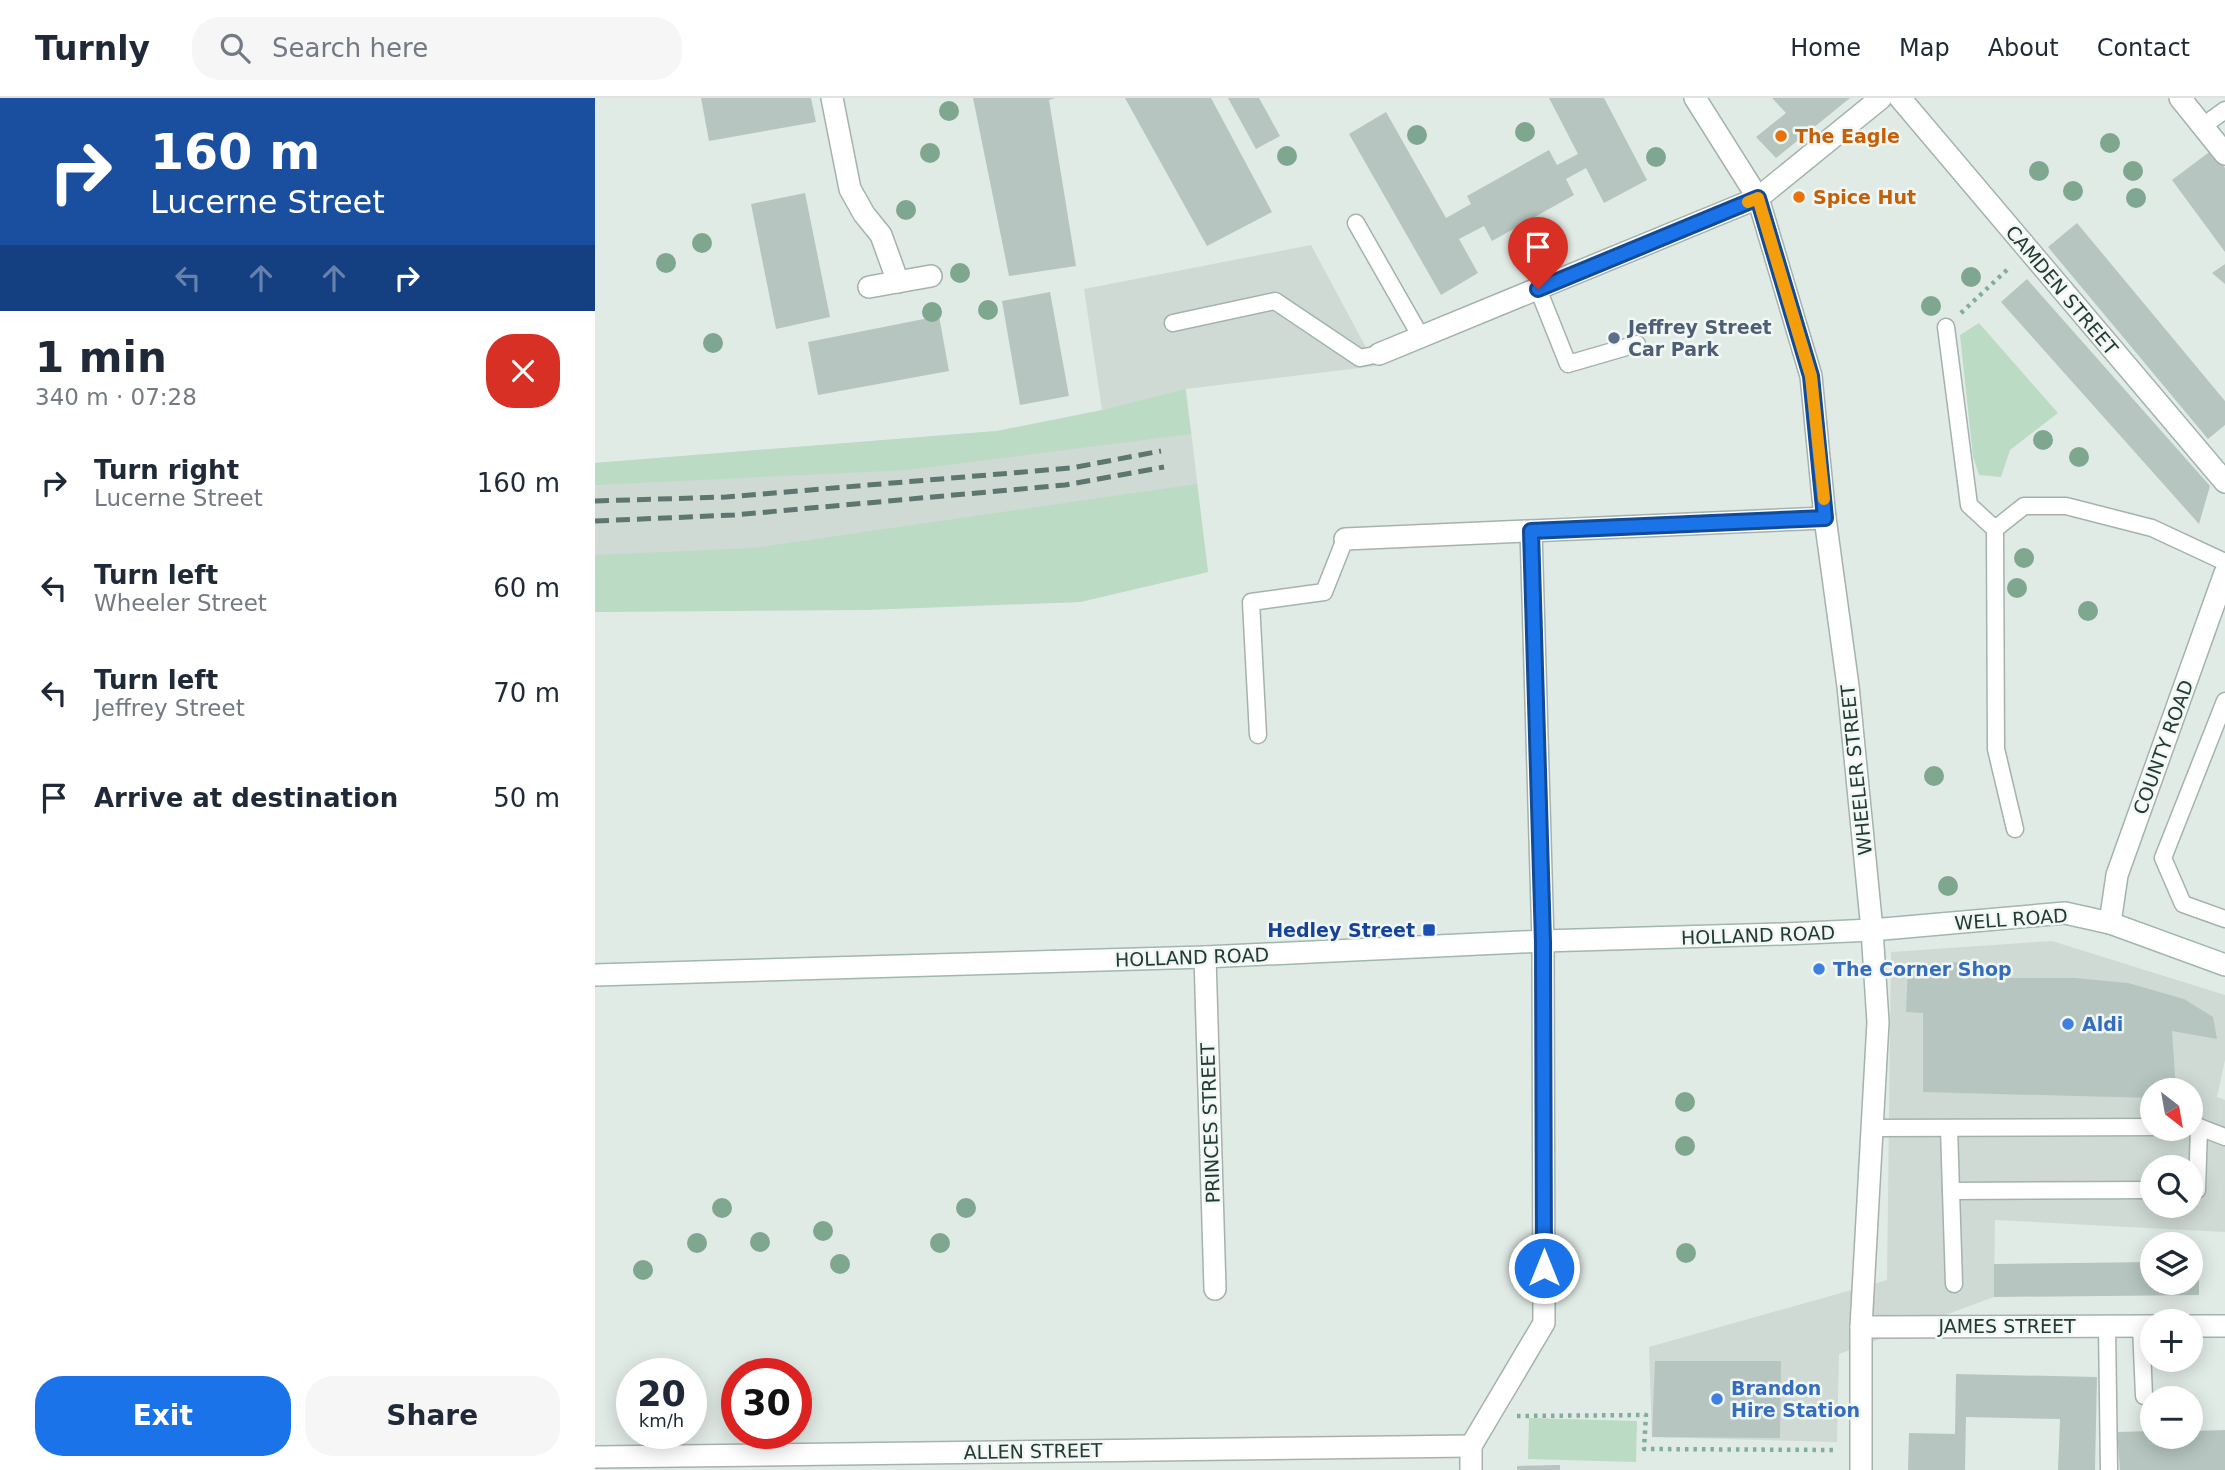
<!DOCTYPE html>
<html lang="en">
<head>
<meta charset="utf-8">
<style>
	:root { --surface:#fff; --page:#f6f6f7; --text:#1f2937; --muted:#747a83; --line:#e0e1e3; --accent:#1a73e8 }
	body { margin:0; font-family:"DejaVu Sans",sans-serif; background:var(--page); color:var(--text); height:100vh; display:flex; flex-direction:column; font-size:26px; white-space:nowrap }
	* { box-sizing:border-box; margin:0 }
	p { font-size:23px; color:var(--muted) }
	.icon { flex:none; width:38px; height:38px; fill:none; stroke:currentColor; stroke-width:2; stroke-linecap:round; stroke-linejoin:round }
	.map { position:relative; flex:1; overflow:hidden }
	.drawer { display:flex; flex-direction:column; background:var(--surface); width:595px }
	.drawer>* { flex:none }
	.banner { background:#1a4fa0; color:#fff; overflow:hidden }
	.needle { width:46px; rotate:149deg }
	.tools { position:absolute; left:1545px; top:980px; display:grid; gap:14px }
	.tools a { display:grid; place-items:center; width:63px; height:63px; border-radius:50%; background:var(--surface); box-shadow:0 4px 18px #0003; font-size:35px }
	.speed { position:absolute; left:21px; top:1260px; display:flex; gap:14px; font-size:35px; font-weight:700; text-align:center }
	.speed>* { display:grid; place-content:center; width:91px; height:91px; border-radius:50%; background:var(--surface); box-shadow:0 4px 18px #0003; line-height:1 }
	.speed small { font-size:18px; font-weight:400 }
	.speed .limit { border:10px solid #d22; background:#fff; color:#111 }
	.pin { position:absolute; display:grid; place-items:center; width:60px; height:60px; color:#fff; margin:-72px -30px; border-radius:50% 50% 50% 0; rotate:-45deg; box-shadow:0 0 7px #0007 }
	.pin .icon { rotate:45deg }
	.me { position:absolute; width:77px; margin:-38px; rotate:0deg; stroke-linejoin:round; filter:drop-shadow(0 0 5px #0008) }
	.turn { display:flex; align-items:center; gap:24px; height:147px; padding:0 35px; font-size:32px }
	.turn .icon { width:91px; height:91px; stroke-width:2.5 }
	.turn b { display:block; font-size:49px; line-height:60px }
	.lanes { display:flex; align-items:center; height:66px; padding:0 35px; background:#0003; justify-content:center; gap:35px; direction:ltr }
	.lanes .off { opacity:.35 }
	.round { display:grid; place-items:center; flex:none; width:74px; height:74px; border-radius:28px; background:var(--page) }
	.overview { display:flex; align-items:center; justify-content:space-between; height:119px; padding:0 35px }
	h1 { font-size:42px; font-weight:600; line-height:52px }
	.action { display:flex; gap:14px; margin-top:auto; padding:14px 35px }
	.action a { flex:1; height:80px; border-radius:28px; background:var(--accent); color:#fff; font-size:28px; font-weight:600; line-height:80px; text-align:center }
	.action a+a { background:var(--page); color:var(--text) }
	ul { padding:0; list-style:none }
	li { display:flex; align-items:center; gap:21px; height:105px; padding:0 35px }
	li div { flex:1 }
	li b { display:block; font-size:26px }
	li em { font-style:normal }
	header { display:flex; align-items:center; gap:42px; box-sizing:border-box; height:98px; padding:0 35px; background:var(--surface); border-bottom:2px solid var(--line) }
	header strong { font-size:33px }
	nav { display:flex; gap:38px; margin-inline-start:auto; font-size:24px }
	.search { width:490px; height:63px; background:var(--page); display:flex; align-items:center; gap:18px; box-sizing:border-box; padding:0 24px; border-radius:28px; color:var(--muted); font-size:26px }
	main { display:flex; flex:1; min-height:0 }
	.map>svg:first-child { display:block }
	.built { fill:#cfdad5; fill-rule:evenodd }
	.green { fill:#bbdbc4 }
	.building { fill:#b6c5bf }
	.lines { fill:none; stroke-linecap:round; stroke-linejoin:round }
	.lane-casing { stroke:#a4b2ad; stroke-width:19 }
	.street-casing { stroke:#a4b2ad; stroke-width:24 }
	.secondary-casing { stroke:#a0b6ae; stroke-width:24 }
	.path { stroke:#83aca0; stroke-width:4.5; stroke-dasharray:3.5 5; stroke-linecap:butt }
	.lane { stroke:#fff; stroke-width:16 }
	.street { stroke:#fff; stroke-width:21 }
	.secondary { stroke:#fff; stroke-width:21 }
	.rail { stroke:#5d766f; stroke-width:5; stroke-dasharray:14 7; stroke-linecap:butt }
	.tree { fill:#7fa78f }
	.route-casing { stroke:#114b97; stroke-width:18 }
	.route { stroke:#1a73e8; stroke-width:12 }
	.slow { stroke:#f59e0b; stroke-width:12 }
	.food-dot { fill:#e8710a; stroke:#f1f7f4; stroke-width:2.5 }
	.service-dot { fill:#5c6f8a; stroke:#f1f7f4; stroke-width:2.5 }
	.transit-dot { fill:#1a4fb4; stroke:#f1f7f4; stroke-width:2.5 }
	.shop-dot { fill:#3f7fe0; stroke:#f1f7f4; stroke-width:2.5 }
	.labels { text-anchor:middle; stroke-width:5; stroke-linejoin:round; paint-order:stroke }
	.food-label { font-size:19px; font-weight:bold; fill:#c56008; stroke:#f1f7f4; text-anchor:start }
	.street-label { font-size:19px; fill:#223a34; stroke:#f1f7f4 }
	.service-label { font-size:19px; font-weight:bold; fill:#4e5e75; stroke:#f1f7f4; text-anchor:start }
	.transit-label { font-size:19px; font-weight:bold; fill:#164399; stroke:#f1f7f4; text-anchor:end }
	.shop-label { font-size:19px; font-weight:bold; fill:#366cbe; stroke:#f1f7f4; text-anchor:start }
</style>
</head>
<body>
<header>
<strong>Turnly</strong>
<div class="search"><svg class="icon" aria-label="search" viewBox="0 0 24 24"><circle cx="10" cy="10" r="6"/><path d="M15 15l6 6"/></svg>Search here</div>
<nav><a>Home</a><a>Map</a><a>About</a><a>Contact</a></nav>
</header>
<main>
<section class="drawer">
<div class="banner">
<div class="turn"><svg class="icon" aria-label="right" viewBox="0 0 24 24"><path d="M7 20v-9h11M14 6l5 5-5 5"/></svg><div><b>160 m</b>Lucerne Street</div></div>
<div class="lanes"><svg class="icon off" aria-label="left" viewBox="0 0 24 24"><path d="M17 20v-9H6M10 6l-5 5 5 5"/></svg><svg class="icon off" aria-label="ahead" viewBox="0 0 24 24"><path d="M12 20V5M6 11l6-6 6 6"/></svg><svg class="icon off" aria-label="ahead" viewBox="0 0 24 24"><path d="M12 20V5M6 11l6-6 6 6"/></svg><svg class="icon" aria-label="right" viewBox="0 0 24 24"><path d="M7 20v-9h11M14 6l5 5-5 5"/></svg></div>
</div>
<div class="overview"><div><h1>1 min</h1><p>340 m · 07:28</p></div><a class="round" style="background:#d93025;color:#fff"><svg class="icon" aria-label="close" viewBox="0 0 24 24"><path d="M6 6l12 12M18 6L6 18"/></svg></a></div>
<ul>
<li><svg class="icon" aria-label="right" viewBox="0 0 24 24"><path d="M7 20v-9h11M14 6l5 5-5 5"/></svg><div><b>Turn right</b><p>Lucerne Street</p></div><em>160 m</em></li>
<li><svg class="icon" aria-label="left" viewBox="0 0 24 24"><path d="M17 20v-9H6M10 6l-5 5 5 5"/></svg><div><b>Turn left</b><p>Wheeler Street</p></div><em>60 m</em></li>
<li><svg class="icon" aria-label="left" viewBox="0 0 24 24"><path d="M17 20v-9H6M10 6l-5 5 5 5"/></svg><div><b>Turn left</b><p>Jeffrey Street</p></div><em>70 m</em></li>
<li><svg class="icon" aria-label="arrive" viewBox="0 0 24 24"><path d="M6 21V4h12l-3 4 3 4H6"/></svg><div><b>Arrive at destination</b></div><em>50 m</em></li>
</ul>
<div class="action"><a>Exit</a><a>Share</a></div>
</section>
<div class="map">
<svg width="1630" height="1372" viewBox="0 0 1630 1372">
	<rect width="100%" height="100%" fill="#e1ebe6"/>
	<!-- built -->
	<g class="built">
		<path d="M716 147 781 268 591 291 613 474 485 504 0 514V365L402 333 507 312 489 191Z"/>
		<path d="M1457 843 1630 897V962L1622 999 1630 1002V1134L1400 1122 1399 1199 1244 1256 1242 1344 1057 1339 1054 1249 1292 1182 1296 854ZM1558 992H1596V1031H1558ZM1558 1069H1596V1108H1558Z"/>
	</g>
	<!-- green -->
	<g class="green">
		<path d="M1384 225 1463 315 1415 352 1406 379 1384 377 1378 358 1365 237Z"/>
		<path d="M590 291 596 336 313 372 0 387V365L402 333 508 312Z"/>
		<path d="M602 386 613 474 485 504 272 512 0 514V457L158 450Z"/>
		<path d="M934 1320 1042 1323 1041 1364 933 1361Z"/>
	</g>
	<!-- building -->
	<g class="building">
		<path d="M106 0H216L221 24 114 43Z"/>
		<path d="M378 0H460L454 2 481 168 414 178Z"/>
		<path d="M530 0H616L677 114 612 148Z"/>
		<path d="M633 0H664L685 38 661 51Z"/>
		<path d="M954 0H1009L1052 82 1009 105 991 70 971 81 979 97 897 143 889 128 864 141 883 175 846 197 754 36 791 14 851 120 876 106 872 98 954 52 962 67 983 56Z"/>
		<path d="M1177 0H1255L1181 60 1161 39 1191 15Z"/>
		<path d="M1617 52 1630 70V154L1577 82Z"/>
		<path d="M210 95 235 219 181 231 156 106Z"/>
		<path d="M1482 125 1630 303V327L1613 341 1453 149Z"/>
		<path d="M1630 166V186L1617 175Z"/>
		<path d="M1432 181 1615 388 1604 426 1406 204Z"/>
		<path d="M455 194 474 298 425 307 407 203Z"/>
		<path d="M344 218 354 273 223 297 213 244Z"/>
		<path d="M1364 864 1365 880H1480L1533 885 1589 901 1618 919 1622 941 1577 933 1581 992H1558V1000L1328 994V915L1311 914 1313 868Z"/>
		<path d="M1558 1164V1185H1596V1164H1604V1197L1399 1199V1166Z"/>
		<path d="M1060 1263H1186L1185 1340 1057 1339Z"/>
		<path d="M1361 1276 1502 1279 1500 1372H1463L1465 1321 1371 1319 1370 1372H1313L1314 1335 1360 1336Z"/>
		<path d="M1630 1332V1372H1525L1522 1334 1558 1333V1339H1596V1333Z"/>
		<path d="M965 1367V1372H922V1368Z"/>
	</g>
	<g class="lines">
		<!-- lane casing -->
		<g class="lane-casing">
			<g id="lane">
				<path d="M1608 28 1630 12"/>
				<path d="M761 125 826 239"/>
				<path d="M943 191 973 266 1042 246"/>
				<path d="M578 225 680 203 765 260 784 256"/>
				<path d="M1351 229 1374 407 1400 431"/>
				<path d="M1630 603 1568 760 1588 806 1630 821"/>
				<path d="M663 637 656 504 729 494 750 441"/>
				<path d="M1420 731 1401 651 1400 431 1429 408H1471L1557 430 1630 464"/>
				<path d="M1596 1029H1604L1630 1039"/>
				<path d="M1277 1030 1558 1029"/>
				<path d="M1354 1030 1356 1093 1558 1092"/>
				<path d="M1596 1092H1602L1604 1029"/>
				<path d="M1356 1093 1359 1186"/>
				<path d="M1512 1228 1514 1372"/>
				<path d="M1546 1228 1549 1298"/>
			</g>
		</g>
		<!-- street casing -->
		<g class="street-casing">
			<g id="street">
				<path d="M237 0 255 91 269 116 286 137 303 184"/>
				<path d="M1100 0 1163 100 1216 278 1230 420 1253 588 1277 832 1283 924 1266 1229V1372"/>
				<path d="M1305 0 1630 384"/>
				<path d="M1585 0 1630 56"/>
				<path d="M274 189 336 178"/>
				<path d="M784 256 1163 100 1286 0"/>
				<path d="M750 441 1230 420"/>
				<path d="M1515 825 1522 777 1630 475"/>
				<path d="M610 859 620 1191"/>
				<path d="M1596 1228H1630"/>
				<path d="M1266 1229 1558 1228"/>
				<path d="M876 1348 949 1225 948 843 936 433"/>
				<path d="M876 1348V1372"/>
				<path d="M0 1359 876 1348"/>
			</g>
		</g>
		<!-- secondary casing -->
		<g class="secondary-casing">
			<path id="secondary" d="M0 877 610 859 948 843 1189 836 1277 832 1470 815 1515 825 1630 867"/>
		</g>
		<!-- path -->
		<g class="path">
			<path d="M1366 215 1415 169"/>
			<path d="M922 1318 1051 1317 1049 1351 1242 1352"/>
		</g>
		<!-- lane -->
		<use href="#lane" class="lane"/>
		<!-- street -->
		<use href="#street" class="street"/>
		<!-- secondary -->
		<use href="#secondary" class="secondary"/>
		<!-- rail -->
		<g class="rail">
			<path d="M0 403 131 399 476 370 566 353"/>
			<path d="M0 423 139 417 470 387 569 369"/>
		</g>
	</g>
	<!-- trees -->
	<g class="tree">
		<circle cx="354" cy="13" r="10"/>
		<circle cx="930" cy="34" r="10"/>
		<circle cx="822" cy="37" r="10"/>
		<circle cx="1515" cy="45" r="10"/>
		<circle cx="335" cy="55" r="10"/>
		<circle cx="692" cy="58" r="10"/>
		<circle cx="1061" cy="59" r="10"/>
		<circle cx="1444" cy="73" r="10"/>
		<circle cx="1538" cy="73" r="10"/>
		<circle cx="1478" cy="93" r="10"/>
		<circle cx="1541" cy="100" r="10"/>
		<circle cx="311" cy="112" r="10"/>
		<circle cx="107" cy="145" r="10"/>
		<circle cx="71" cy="165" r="10"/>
		<circle cx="365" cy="175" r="10"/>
		<circle cx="1376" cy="179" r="10"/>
		<circle cx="1336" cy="208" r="10"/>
		<circle cx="393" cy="212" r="10"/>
		<circle cx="337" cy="214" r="10"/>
		<circle cx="118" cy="245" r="10"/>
		<circle cx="1448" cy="342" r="10"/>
		<circle cx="1484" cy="359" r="10"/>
		<circle cx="1429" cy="460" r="10"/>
		<circle cx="1422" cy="490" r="10"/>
		<circle cx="1493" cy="513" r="10"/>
		<circle cx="1339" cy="678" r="10"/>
		<circle cx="1353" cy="788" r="10"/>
		<circle cx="1090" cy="1004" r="10"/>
		<circle cx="1090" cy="1048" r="10"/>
		<circle cx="127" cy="1110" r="10"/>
		<circle cx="371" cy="1110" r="10"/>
		<circle cx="228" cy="1133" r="10"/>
		<circle cx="165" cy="1144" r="10"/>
		<circle cx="102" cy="1145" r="10"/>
		<circle cx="345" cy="1145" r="10"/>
		<circle cx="1091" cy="1155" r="10"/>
		<circle cx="245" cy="1166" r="10"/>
		<circle cx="48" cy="1172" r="10"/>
	</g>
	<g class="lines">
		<!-- route casing -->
		<g class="route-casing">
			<path id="route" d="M943 191 1163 100 1216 278 1230 420 936 433 948 844 949 1170"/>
		</g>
		<!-- route -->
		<use href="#route" class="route"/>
		<!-- slow -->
		<path class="slow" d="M1153 104 1163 100 1216 278 1229 401"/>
	</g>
	<!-- markers -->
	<g class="food-dot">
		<circle cx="1186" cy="38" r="7"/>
		<circle cx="1204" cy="99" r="7"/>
	</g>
	<circle class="service-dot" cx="1019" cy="240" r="7"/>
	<rect class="transit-dot" x="827" y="825" width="14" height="14" rx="3.5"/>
	<g class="shop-dot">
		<circle cx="1224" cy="871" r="7"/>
		<circle cx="1473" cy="926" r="7"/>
		<circle cx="1122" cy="1301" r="7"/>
	</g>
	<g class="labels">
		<!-- food labels -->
		<g class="food-label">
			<text x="1200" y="45">The Eagle</text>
			<text x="1218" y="106">Spice Hut</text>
		</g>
		<!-- street labels -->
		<g class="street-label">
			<text transform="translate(1467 192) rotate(50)" y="7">CAMDEN STREET</text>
			<text transform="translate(1568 649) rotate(-70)" y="7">COUNTY ROAD</text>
			<text transform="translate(1261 672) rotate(-96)" y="7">WHEELER STREET</text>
			<text transform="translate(1416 821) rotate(-4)" y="7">WELL ROAD</text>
			<text transform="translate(1163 837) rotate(-2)" y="7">HOLLAND ROAD</text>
			<text transform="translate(597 859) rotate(-2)" y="7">HOLLAND ROAD</text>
			<text transform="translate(615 1025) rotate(-92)" y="7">PRINCES STREET</text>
			<text x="1412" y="1235">JAMES STREET</text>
			<text transform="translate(438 1353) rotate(-1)" y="7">ALLEN STREET</text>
		</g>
		<!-- service labels -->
		<g class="service-label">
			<text x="1033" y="236">Jeffrey Street<tspan x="1033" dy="22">Car Park</tspan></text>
		</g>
		<!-- transit labels -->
		<g class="transit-label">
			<text x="820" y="839">Hedley Street</text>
		</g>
		<!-- shop labels -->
		<g class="shop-label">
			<text x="1238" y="878">The Corner Shop</text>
			<text x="1487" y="933">Aldi</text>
			<text x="1136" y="1297">Brandon<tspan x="1136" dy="22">Hire Station</tspan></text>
		</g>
	</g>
</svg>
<div class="tools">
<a><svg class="needle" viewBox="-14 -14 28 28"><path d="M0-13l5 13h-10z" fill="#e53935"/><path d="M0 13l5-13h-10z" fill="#747a83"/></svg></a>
<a><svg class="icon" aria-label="search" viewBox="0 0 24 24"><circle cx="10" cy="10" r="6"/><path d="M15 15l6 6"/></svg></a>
<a><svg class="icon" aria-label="layers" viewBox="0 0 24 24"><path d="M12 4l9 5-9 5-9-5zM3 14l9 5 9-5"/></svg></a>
<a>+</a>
<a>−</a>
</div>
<div class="speed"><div>20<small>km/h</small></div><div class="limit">30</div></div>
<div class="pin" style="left:943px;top:191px;background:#d93025"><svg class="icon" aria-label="arrive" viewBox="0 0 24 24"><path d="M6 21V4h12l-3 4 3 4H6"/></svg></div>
<svg class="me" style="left:949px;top:1170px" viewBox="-20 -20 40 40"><circle r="17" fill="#1a73e8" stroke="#fff" stroke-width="3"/><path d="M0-11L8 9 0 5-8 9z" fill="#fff"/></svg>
</div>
</main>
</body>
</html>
